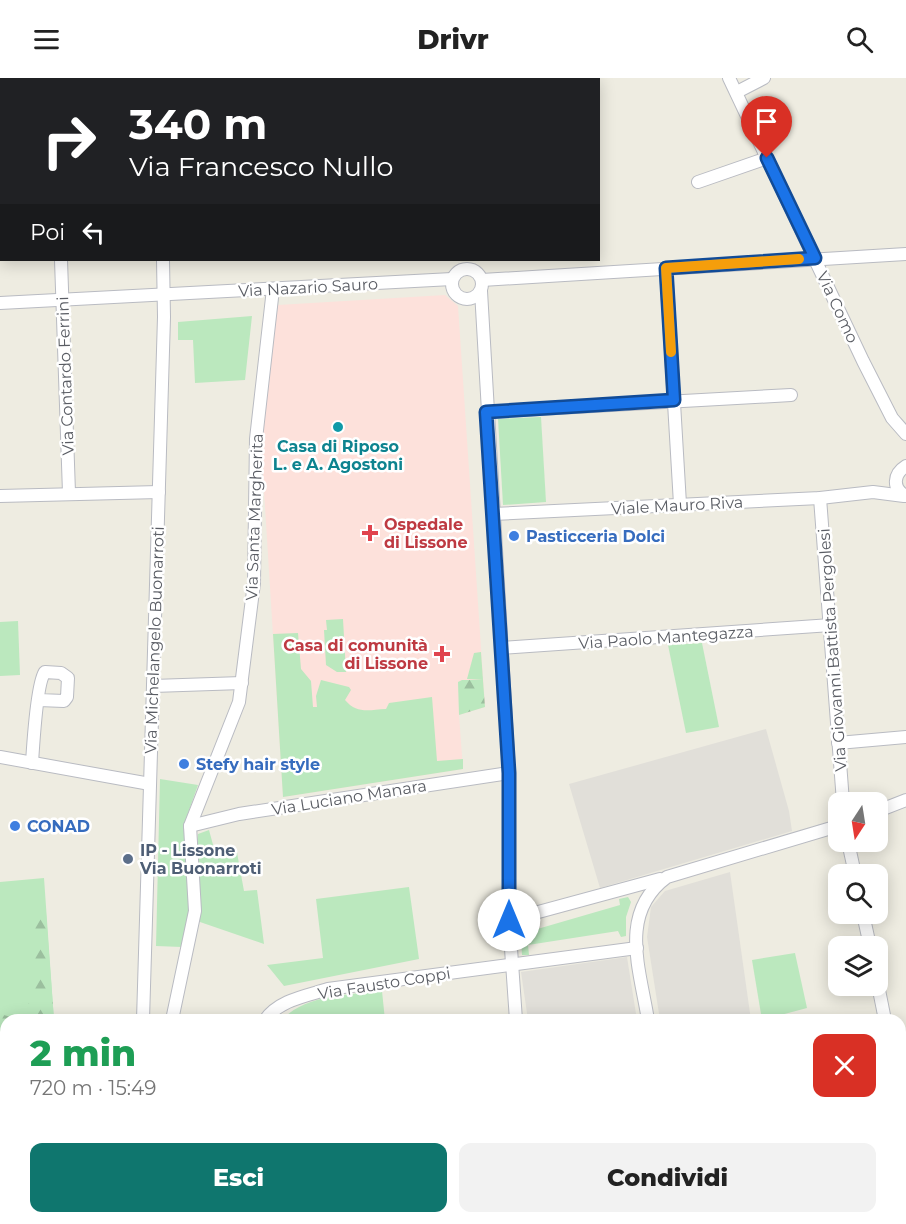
<!DOCTYPE html>
<html lang="it">
<head>
<meta charset="utf-8">
<style>
	:root { --surface:#fff; --page:#f2f2f2; --text:#222; --muted:#767676; --accent:#0f766e }
	body { margin:0; font-family:Montserrat,sans-serif; background:var(--page); color:var(--text); height:100vh; display:flex; flex-direction:column; font-size:22px; white-space:nowrap }
	* { box-sizing:border-box; margin:0 }
	p { font-size:20px; color:var(--muted) }
	.icon { flex:none; width:33px; height:33px; fill:none; stroke:currentColor; stroke-width:2; stroke-linecap:round; stroke-linejoin:round }
	.map { position:relative; flex:1; overflow:hidden }
	.details { position:absolute; left:0px; top:936px; width:906px; height:210px; display:flex; flex-direction:column; background:var(--surface); border-radius:18px 18px 0 0; box-shadow:0 3px 15px #0003 }
	.details>* { flex:none }
	.banner { position:absolute; left:0px; top:0px; width:600px; height:183px; box-shadow:0 3px 15px #0003; background:#202124; color:#fff; overflow:hidden }
	.needle { width:39px; rotate:192deg }
	.tools { position:absolute; left:828px; top:714px; display:grid; gap:12px }
	.tools a { display:grid; place-items:center; width:60px; height:60px; border-radius:12px; background:var(--surface); box-shadow:0 3px 15px #0003; font-size:30px }
	.pin { position:absolute; display:grid; place-items:center; width:51px; height:51px; color:#fff; margin:-62px -26px; border-radius:50% 50% 50% 0; rotate:-45deg; box-shadow:0 0 6px #0007 }
	.pin .icon { rotate:45deg }
	.me { position:absolute; width:66px; margin:-33px; rotate:0deg; stroke-linejoin:round; filter:drop-shadow(0 0 4px #0008) }
	.turn { display:flex; align-items:center; gap:21px; height:126px; padding:0 30px; font-size:27px }
	.turn .icon { width:78px; height:78px; stroke-width:2.5 }
	.turn b { display:block; font-size:42px; line-height:51px }
	.then { display:flex; align-items:center; height:57px; padding:0 30px; background:#0003; gap:12px; font-size:22px }
	.round { display:grid; place-items:center; flex:none; width:63px; height:63px; border-radius:12px; background:var(--page) }
	.headline { display:flex; align-items:center; justify-content:space-between; height:102px; padding:0 30px }
	h1 { font-size:36px; font-weight:800; line-height:45px; color:#1e9e55 }
	.primary-button { display:flex; gap:12px; margin-top:auto; padding:12px 30px }
	.primary-button a { flex:1; height:69px; border-radius:12px; background:var(--accent); color:#fff; font-size:24px; font-weight:800; line-height:69px; text-align:center }
	.primary-button a+a { background:var(--page); color:var(--text) }
	header { display:flex; justify-content:space-between; align-items:center; height:78px; padding:0 30px; background:var(--surface); font-size:27px; font-weight:800 }
	.map>svg:first-child { display:block }
	.industrial { fill:#e1dfd9 }
	.medical { fill:#fde1db }
	.green { fill:#bbe8be }
	.forest { fill:url(#forest-firs) }
	.lines { fill:none; stroke-linecap:round; stroke-linejoin:round }
	.minor-casing { stroke:#b9bbc2; stroke-width:14 }
	.minor { stroke:#fff; stroke-width:12 }
	.route-casing { stroke:#114b97; stroke-width:15 }
	.route { stroke:#1a73e8; stroke-width:10 }
	.slow { stroke:#f59e0b; stroke-width:10 }
	.culture-dot { fill:#0f9aa8; stroke:#fff; stroke-width:2 }
	.health-dot { fill:#e0444e; stroke:#fff; stroke-width:2 }
	.shop-dot { fill:#3f7fe0; stroke:#fff; stroke-width:2 }
	.service-dot { fill:#5c6f8a; stroke:#fff; stroke-width:2 }
	.labels { text-anchor:middle; stroke-width:5; stroke-linejoin:round; paint-order:stroke }
	.street-label { font-size:16px; fill:#5a5d64; stroke:#fff }
	.culture-label { font-size:16px; font-weight:bold; fill:#0d838f; stroke:#fff }
	.health-label { font-size:16px; font-weight:bold; fill:#be3a42; stroke:#fff; text-anchor:start }
	.shop-label { font-size:16px; font-weight:bold; fill:#366cbe; stroke:#fff; text-anchor:start }
	.service-label { font-size:16px; font-weight:bold; fill:#4e5e75; stroke:#fff; text-anchor:start }
</style>
</head>
<body>
<header><svg class="icon" aria-label="menu" viewBox="0 0 24 24"><path d="M4 6h16M4 12h16M4 18h16"/></svg>Drivr<svg class="icon" aria-label="search" viewBox="0 0 24 24"><circle cx="10" cy="10" r="6"/><path d="M15 15l6 6"/></svg></header>
<div class="map">
<svg width="906" height="1146" viewBox="0 0 906 1146">
	<defs>
		<pattern id="forest-firs" width="22" height="20" patternUnits="userSpaceOnUse" patternTransform="scale(1.5)"><rect width="22" height="20" fill="#bbe8be"/><path d="M5 1l3.5 6h-7zM16 11l3.5 6h-7z" fill="#9bbf9e"/></pattern>
	</defs>
	<rect width="100%" height="100%" fill="#eeece1"/>
	<!-- industrial -->
	<g class="industrial">
		<path d="M766 651 789 733 792 753 600 810 569 706Z"/>
		<path d="M730 794 751 942H660L647 859 651 829 665 813Z"/>
		<path d="M627 879 637 942H528L521 894Z"/>
		<path d="M558 1140H669L670 1146H559Z"/>
		<path d="M690 1140H769L771 1146H691Z"/>
	</g>
	<!-- medical -->
	<path class="medical" d="M445 217 458 228 485 629 459 637 463 691 283 719 261 364 278 227Z"/>
	<!-- green -->
	<g class="green">
		<path d="M252 238 245 302 195 305 193 262H178V244Z"/>
		<path d="M541 339 546 424 503 427 498 341Z"/>
		<path d="M343 541 346 594H337L326 587 324 552H327L326 542Z"/>
		<path d="M18 543 20 597 0 598V544Z"/>
		<path d="M298 555 301 591 311 603 313 629H317L316 618 321 602 349 609 351 612 345 622C357 636 368 632 386 631L389 625 432 619 437 683 463 681V691L283 719 273 556Z"/>
		<path d="M702 565 719 649 686 655 668 567Z"/>
		<path d="M481 574 483 602 467 601 474 575Z"/>
		<path d="M160 701 198 707 187 738 191 826 182 869 156 868Z"/>
		<path d="M209 752 215 774 236 769 244 813 257 812 264 866 200 844 197 767 198 756Z"/>
		<path d="M44 800 54 942H6V975H0V804Z"/>
		<path d="M409 809 419 881 284 908 267 887 323 880 316 821Z"/>
		<path d="M628 819 631 824 626 839V858L621 859 618 853 528 867 529 877H522L520 849 524 846 527 854 620 827 619 821Z"/>
		<path d="M795 875 807 930 762 942 752 882Z"/>
		<path d="M382 913 385 942H282C306 916 348 917 382 913Z"/>
		<path d="M6 1087V1140H94L95 1146H0V1088Z"/>
		<rect x="144" y="1140" width="112" height="6"/>
		<path d="M271 1140H517L518 1146H272Z"/>
	</g>
	<!-- forest -->
	<g class="forest">
		<path d="M462 602H483L485 629 459 637 458 604Z"/>
		<path d="M46 835 54 942H6V964L0 970V936L15 940 30 924 33 903 28 841Z"/>
	</g>
	<g class="lines">
		<!-- minor casing -->
		<g class="minor-casing">
			<g id="minor">
				<path d="M43 0 44 2"/>
				<path d="M159 0V2"/>
				<path d="M452 0V2"/>
				<path d="M729 0 863 283 892 340 906 356"/>
				<path d="M737 14 764 0"/>
				<path d="M698 104 767 80"/>
				<path d="M0 108 2 107"/>
				<path d="M61 182 69 415"/>
				<path d="M666 190 680 426"/>
				<circle cx="467" cy="206" r="15"/>
				<path d="M482 202 906 176"/>
				<path d="M481 213 509 695V842L516 942"/>
				<path d="M0 225 452 201"/>
				<path d="M486 334 791 317"/>
				<path d="M906 388C893 396 892 411 906 418"/>
				<path d="M0 418 159 414"/>
				<path d="M820 420 843 724"/>
				<path d="M493 436 820 420 873 414 904 418"/>
				<path d="M501 570 831 547"/>
				<path d="M153 608 242 605"/>
				<path d="M838 665 906 659"/>
				<path d="M0 679 150 706"/>
				<path d="M32 685C33 669 37 603 45 594L61 595 68 600 67 619 64 623 39 622"/>
				<path d="M878 733 906 722"/>
				<path d="M190 748 239 736 509 695"/>
				<path d="M848 764 855 796"/>
				<path d="M863 836 870 868"/>
				<path d="M509 842 660 801"/>
				<path d="M878 907 885 942"/>
				<path d="M143 942 164 239 163 182"/>
				<path d="M172 942 195 833 190 748 239 624 254 505 256 361 273 211"/>
				<path d="M265 942C279 922 306 918 328 911L637 870"/>
				<path d="M648 942C640 891 618 835 667 799L838 748"/>
				<path d="M0 1082H6"/>
				<path d="M101 1140 102 1146"/>
				<path d="M264 1140 265 1146"/>
				<path d="M534 1140V1146"/>
				<path d="M681 1140 682 1146"/>
				<path d="M777 1140 778 1146"/>
				<path d="M134 1146V1140"/>
			</g>
		</g>
		<!-- minor -->
		<use href="#minor" class="minor"/>
	</g>
	<g class="lines">
		<!-- route casing -->
		<g class="route-casing">
			<path id="route" d="M509 842V695L486 334 674 322 666 190 815 180 767 80"/>
		</g>
		<!-- route -->
		<use href="#route" class="route"/>
		<!-- slow -->
		<path class="slow" d="M671 274 666 190 799 181"/>
	</g>
	<!-- markers -->
	<circle class="culture-dot" cx="338" cy="349" r="6"/>
	<g class="health-dot">
		<path d="M367 446h6v6h6v6h-6v6h-6v-6h-6v-6h6z"/>
		<path d="M439 567h6v6h6v6h-6v6h-6v-6h-6v-6h6z"/>
	</g>
	<g class="shop-dot">
		<circle cx="514" cy="458" r="6"/>
		<circle cx="184" cy="686" r="6"/>
		<circle cx="15" cy="748" r="6"/>
	</g>
	<circle class="service-dot" cx="128" cy="781" r="6"/>
	<g class="labels">
		<!-- street labels -->
		<g class="street-label">
			<text transform="translate(308 209) rotate(-3)" y="6">Via Nazario Sauro</text>
			<text transform="translate(838 229) rotate(65)" y="6">Via Como</text>
			<text transform="translate(65 298) rotate(-92)" y="6">Via Contardo Ferrini</text>
			<text transform="translate(677 427) rotate(-3)" y="6">Viale Mauro Riva</text>
			<text transform="translate(254 439) rotate(-88)" y="6">Via Santa Margherita</text>
			<text transform="translate(666 559) rotate(-4)" y="6">Via Paolo Mantegazza</text>
			<text transform="translate(154 562) rotate(-88)" y="6">Via Michelangelo Buonarroti</text>
			<text transform="translate(832 572) rotate(-94)" y="6">Via Giovanni Battista Pergolesi</text>
			<text transform="translate(349 719) rotate(-9)" y="6">Via Luciano Manara</text>
			<text transform="translate(384 905) rotate(-9)" y="6">Via Fausto Coppi</text>
		</g>
		<!-- culture labels -->
		<g class="culture-label">
			<text x="338" y="374">Casa di Riposo<tspan x="338" dy="18">L. e A. Agostoni</tspan></text>
		</g>
		<!-- health labels -->
		<g class="health-label">
			<text x="384" y="452">Ospedale<tspan x="384" dy="18">di Lissone</tspan></text>
			<text x="428" y="573" text-anchor="end">Casa di comunità<tspan x="428" dy="18">di Lissone</tspan></text>
		</g>
		<!-- shop labels -->
		<g class="shop-label">
			<text x="526" y="464">Pasticceria Dolci</text>
			<text x="196" y="692">Stefy hair style</text>
			<text x="27" y="754">CONAD</text>
		</g>
		<!-- service labels -->
		<g class="service-label">
			<text x="140" y="778">IP - Lissone<tspan x="140" dy="18">Via Buonarroti</tspan></text>
		</g>
	</g>
</svg>
<div class="tools">
<a><svg class="needle" viewBox="-14 -14 28 28"><path d="M0-13l5 13h-10z" fill="#e53935"/><path d="M0 13l5-13h-10z" fill="#767676"/></svg></a>
<a><svg class="icon" aria-label="search" viewBox="0 0 24 24"><circle cx="10" cy="10" r="6"/><path d="M15 15l6 6"/></svg></a>
<a><svg class="icon" aria-label="layers" viewBox="0 0 24 24"><path d="M12 4l9 5-9 5-9-5zM3 14l9 5 9-5"/></svg></a>
</div>
<div class="pin" style="left:767px;top:80px;background:#d93025"><svg class="icon" aria-label="arrive" viewBox="0 0 24 24"><path d="M6 21V4h12l-3 4 3 4H6"/></svg></div>
<svg class="me" style="left:509px;top:842px" viewBox="-20 -20 40 40"><circle r="19" fill="#fff"/><path d="M0-13L10 11 0 6-10 11z" fill="#1a73e8"/></svg>
<div class="banner">
<div class="turn"><svg class="icon" aria-label="right" viewBox="0 0 24 24"><path d="M7 20v-9h11M14 6l5 5-5 5"/></svg><div><b>340 m</b>Via Francesco Nullo</div></div>
<div class="then">Poi<svg class="icon" aria-label="left" viewBox="0 0 24 24"><path d="M17 20v-9H6M10 6l-5 5 5 5"/></svg></div>
</div>
<section class="details">
<div class="headline"><div><h1>2 min</h1><p>720 m · 15:49</p></div><a class="round" style="background:#d93025;color:#fff"><svg class="icon" aria-label="close" viewBox="0 0 24 24"><path d="M6 6l12 12M18 6L6 18"/></svg></a></div>
<div class="primary-button"><a>Esci</a><a>Condividi</a></div>
</section>
</div>
</body>
</html>
